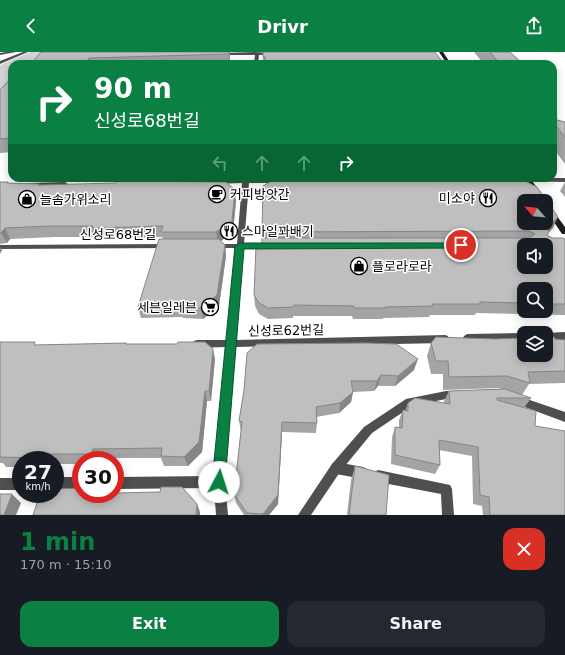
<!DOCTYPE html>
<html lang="en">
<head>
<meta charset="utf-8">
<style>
	:root { --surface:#171b24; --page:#242831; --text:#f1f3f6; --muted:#9ea1a6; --accent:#0b8043 }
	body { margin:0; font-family:"DejaVu Sans","Noto Sans KR",sans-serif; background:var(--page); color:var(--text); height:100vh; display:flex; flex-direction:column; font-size:15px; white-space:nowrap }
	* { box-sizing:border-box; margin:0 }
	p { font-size:13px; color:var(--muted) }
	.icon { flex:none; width:22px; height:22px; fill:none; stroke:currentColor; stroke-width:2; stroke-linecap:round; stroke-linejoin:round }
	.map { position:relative; height:463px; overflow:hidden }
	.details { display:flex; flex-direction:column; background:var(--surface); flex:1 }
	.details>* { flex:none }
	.top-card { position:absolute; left:8px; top:8px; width:549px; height:122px; border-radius:12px; box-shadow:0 2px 10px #0003; background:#0b8043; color:#fff; overflow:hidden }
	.needle { width:26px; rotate:297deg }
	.buttons { position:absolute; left:517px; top:142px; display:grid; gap:8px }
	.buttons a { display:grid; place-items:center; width:36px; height:36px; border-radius:8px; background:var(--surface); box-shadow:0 2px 10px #0003; font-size:20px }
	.speed { position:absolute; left:12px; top:399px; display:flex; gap:8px; font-size:20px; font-weight:700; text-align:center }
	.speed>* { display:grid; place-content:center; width:52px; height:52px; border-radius:50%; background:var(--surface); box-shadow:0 2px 10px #0003; line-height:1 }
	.speed small { font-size:10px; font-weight:400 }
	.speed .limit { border:6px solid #d22; background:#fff; color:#111 }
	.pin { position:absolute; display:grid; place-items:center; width:34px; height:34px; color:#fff; margin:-17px; border:2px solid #fff; border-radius:50%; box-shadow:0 1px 4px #0007 }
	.me { position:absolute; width:44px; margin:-22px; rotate:5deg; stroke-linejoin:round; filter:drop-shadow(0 0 3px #0008) }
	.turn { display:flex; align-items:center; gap:14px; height:84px; padding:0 20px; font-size:18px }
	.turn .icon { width:52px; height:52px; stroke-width:2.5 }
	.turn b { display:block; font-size:28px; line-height:34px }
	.lanes { display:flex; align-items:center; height:38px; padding:0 20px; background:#0003; justify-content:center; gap:20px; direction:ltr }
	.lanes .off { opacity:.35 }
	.round { display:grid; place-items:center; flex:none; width:42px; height:42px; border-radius:12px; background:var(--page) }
	.head { display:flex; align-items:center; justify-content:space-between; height:68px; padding:0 20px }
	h1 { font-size:24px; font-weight:700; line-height:30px; color:var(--accent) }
	.action { display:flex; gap:8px; margin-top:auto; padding:8px 20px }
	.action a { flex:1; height:46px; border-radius:12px; background:var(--accent); color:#fff; font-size:16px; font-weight:700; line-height:46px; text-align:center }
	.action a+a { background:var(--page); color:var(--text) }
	header { display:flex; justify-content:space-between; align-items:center; height:52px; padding:0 20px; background:var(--accent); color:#fff; font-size:18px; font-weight:700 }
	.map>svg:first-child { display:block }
	.green { fill:#d6d6d6 }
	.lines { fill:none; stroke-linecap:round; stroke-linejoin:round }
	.lane { fill:#4f4f4f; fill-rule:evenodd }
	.street { fill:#4f4f4f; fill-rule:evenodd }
	.secondary { fill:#1c1c1c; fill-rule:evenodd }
	.wall { fill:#a4a4a4; fill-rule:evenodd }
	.shaded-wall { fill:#868686 }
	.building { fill:#bfbfbf; stroke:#868686; fill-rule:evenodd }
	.route { fill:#0b8043; stroke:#07532c }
	.labels { text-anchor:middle; stroke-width:3; stroke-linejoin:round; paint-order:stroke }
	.poi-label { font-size:13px; fill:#000; stroke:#fff; text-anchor:start }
	.street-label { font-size:13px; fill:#000; stroke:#fff }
</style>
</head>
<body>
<header><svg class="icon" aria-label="back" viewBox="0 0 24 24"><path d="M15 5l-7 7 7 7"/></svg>Drivr<svg class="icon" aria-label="share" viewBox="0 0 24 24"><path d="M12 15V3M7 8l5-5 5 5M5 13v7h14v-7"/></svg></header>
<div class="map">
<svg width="565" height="463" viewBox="0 0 565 463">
	<rect width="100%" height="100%" fill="#fff"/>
	<!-- green -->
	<path class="green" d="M30 0H68L53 2 29 12H12V32L0 38V13Z"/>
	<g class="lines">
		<!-- lane -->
		<g class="lane">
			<path d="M336 410 363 415 367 417 369 421 367 425 363 427 336 422 332 420 330 416 332 412Z"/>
			<path d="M378 418 450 433 452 437 454 463H442L441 442 378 430 374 428 372 424 374 420Z"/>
		</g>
		<!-- street -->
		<g class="street">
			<path d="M6 0H16L0 3V1Z"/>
			<path d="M23 0H28L0 12V9Z"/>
			<path d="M255 0 273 1 275 2 273 3H259L258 12H254L255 3H220L218 2 220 1Z"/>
			<path d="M243 126H249V128L281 127 284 129 281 131H249L244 192H267L271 194 267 196H243L236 288 445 283 448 284 449 287 448 290 445 291 236 295 225 430 228 463H216L214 436 115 437V425L214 424 226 295 197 296 194 295 192 292 194 289 197 288H227L236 196H215L211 194 215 192H237L242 131 211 132 208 130 211 128H243Z"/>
			<path d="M513 126H565V130L511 129 510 128Z"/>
			<path d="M65 130 68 132 67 133 29 135 26 133 29 131Z"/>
			<path d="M167 192 171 194 170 196 0 197V193Z"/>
			<path d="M565 280V288H546V281H544Z"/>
			<path d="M524 281V289L467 290 464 288 463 286 464 284 467 282Z"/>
			<path d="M446 339 462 340 463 343 462 346 446 347 412 354 372 381 340 420 311 463H298L332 412 364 375 406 347Z"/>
			<path d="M518 344 565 360V370L514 351 513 348 514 345Z"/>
			<rect x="55" y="425" width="26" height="12"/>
			<rect x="0" y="426" width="21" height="12"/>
		</g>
		<!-- secondary -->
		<g class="secondary">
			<path d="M439 0H443L451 12H447Z"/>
			<path d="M524 126H530L540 140 539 141H535Z"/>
			<path d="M546 151 548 152 565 175V182H562L546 158Z"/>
		</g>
	</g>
	<!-- wall -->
	<g class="wall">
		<path d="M41 0H230V12H31Z"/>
		<path d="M263 0 444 12H263Z"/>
		<path d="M474 0H510L523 12H484Z"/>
		<path d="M12 25V100L0 101V38Z"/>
		<path d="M553 67 565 70V112L553 96Z"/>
		<path d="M0 130H8L9 131 39 132 40 133 236 149 233 180 221 189 225 193 226 204 219 254 203 267 183 266 182 265 141 266 138 255 163 187 162 185 97 187 96 185H54L10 187 7 191 0 192Z"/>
		<path d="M565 130V145L560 139Z"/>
		<path d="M553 176 548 181 547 183 552 186 565 187V263L476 261 475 263H430L429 265 383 266V267H353L352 264H293V266L268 267 259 262 255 254 254 243 262 191V180ZM524 237H546V259H524Z"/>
		<path d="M494 287 565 288V331L529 332 522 343 531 346 524 356 535 374 565 463H483L482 454 473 452 472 404 439 398 440 413 435 422 391 412 392 385 395 375 399 376V368L403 358 405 359 408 351H444V349L449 339 501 337 499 336 443 338V322H431L427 304 431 291Z"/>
		<path d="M0 290 36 293 126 291V292L215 307 211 349H207L202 400 188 414H164L161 406H99V408H81V412H55V408H21V415H6L3 411H0Z"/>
		<path d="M414 318 395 334H378L374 339 353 340 351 350 339 361 316 365 317 371 316 381 282 380 278 452 269 463H244L236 451 234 442 241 379 239 369 244 338Z"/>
		<path d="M355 414 386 463H347L351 428Z"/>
	</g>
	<!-- shaded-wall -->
	<g class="shaded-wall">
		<path d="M229 0H230V12Z"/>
		<path d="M89 6 91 12H85Z"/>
		<path d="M235 138 236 149 233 180 218 191 216 180Z"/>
		<path d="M558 165 553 176 540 188 546 177Z"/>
		<path d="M5 176 10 187 7 191 1 181Z"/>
		<path d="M225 193 226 204 219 254 203 267 201 256Z"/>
		<path d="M0 195 2 198 0 202Z"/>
		<path d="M213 297 215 307 211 349 209 339Z"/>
		<path d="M418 307 414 318 395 334 398 324Z"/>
		<path d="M381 323 378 334 374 339 377 329Z"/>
		<path d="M205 339 207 349 202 400 188 414 184 405Z"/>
		<path d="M353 340 351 350 339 361 340 351Z"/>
		<path d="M282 370V380L278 452 269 463H263Z"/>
		<path d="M93 397 99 406V408H95L92 402Z"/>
		<path d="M38 402 42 408H38L36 406Z"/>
		<path d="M12 442 21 451 16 463H4Z"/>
		<path d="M197 452 200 460V463H196Z"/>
	</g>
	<!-- building -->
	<g class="building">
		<path d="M41 0H229V2L89 6 85 12H31Z"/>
		<path d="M263 0H435L444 12H265V5H263Z"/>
		<path d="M490 0H510L523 12H500Z"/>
		<path d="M12 25V86L0 87V38Z"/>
		<path d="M553 46 555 48 553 63Z"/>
		<path d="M553 67 565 70V85L553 70Z"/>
		<path d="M277 126H519L537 135 558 165 546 177 549 179 547 183 552 186H563L565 187V252H546V237H524V251L480 250V252H432L433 254 385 255V256H354V254L294 253V255L268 256 259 251 254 243 256 194 262 191V186H529L535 182 529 179 262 180 263 134ZM524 149H546V171H524ZM524 193H546V215H524Z"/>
		<path d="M117 129 226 130 235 138 232 169 216 180H161L163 174 93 176V174H49L5 176 1 181H0V130H8L7 131 39 132 38 133 116 131Z"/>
		<path d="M159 187H219L225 193 217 243 201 256 180 255V254L138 255Z"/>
		<path d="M436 285 494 287 524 286V303H546V286L554 285 555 287 565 288V319L528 320 530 331 507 324 449 325 448 309H436L431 291Z"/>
		<path d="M0 290H35L34 293 126 291V292H177L178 290H205L213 297 209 339H205L199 390 184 405 161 404 162 396 93 397 92 402H38L36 406 0 405Z"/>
		<path d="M367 291 396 292 418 307 398 324 381 323 377 329H351L353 340 340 351 316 355 317 371 282 370 278 443 263 462 247 461 234 442 242 370 239 369 244 338 247 301 257 292Z"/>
		<path d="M505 337 531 346H497V348L536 359 535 374 565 379V463H490L489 445 480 443 478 395 439 388 440 413 395 403V375L402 376 403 358 408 359V351L415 346 450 352 449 339Z"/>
		<path d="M355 414 389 423 386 463H349Z"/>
		<path d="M161 435H182L197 452 196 463H33L40 442H55V437L81 436V442H115V441L160 440Z"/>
		<path d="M0 442H12L4 463H0Z"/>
	</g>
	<!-- route -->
	<path class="route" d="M240 191H461L465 193 461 196 244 197 225 430 223 434 219 436 214 434 212 430 235 194Z"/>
	<!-- icons -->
	<defs>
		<g id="cafe-ring" transform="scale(0.9)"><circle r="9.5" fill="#fff" stroke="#000" stroke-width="1.5"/><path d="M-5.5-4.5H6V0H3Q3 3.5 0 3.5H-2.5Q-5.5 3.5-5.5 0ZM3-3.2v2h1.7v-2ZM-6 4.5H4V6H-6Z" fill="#000"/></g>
		<g id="restaurant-ring" transform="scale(0.9)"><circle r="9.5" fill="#fff" stroke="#000" stroke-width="1.5"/><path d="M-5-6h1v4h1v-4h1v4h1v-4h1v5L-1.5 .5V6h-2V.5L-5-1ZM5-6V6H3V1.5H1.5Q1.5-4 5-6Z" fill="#000"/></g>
		<g id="shop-ring" transform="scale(0.9)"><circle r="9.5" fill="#fff" stroke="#000" stroke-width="1.5"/><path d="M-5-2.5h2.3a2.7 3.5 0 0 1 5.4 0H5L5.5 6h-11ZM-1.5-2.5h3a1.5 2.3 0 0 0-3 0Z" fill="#000"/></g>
		<g id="supermarket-ring" transform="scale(0.9)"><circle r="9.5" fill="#fff" stroke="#000" stroke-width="1.5"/><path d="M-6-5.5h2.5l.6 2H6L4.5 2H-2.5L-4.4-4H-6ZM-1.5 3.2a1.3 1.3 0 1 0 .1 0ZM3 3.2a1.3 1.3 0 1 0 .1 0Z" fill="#000"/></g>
	</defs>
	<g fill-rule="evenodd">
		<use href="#cafe-ring" x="217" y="142"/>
		<use href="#restaurant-ring" x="488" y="146"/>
		<use href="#shop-ring" x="27" y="147"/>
		<use href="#restaurant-ring" x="229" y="179"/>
		<use href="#shop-ring" x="359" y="214"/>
		<use href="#supermarket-ring" x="210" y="255"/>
	</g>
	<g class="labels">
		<!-- poi labels -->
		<g class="poi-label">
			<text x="230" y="147">커피방앗간</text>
			<text x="475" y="151" text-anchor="end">미소야</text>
			<text x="40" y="152">늘솜가위소리</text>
			<text x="242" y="184">스마일꽈배기</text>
			<text x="372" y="219">플로라로라</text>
			<text x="197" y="260" text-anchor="end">세븐일레븐</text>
		</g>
		<!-- street labels -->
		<g class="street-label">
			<text x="118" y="187">신성로68번길</text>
			<text transform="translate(286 278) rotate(-1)" y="5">신성로62번길</text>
		</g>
	</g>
</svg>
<div class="buttons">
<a><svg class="needle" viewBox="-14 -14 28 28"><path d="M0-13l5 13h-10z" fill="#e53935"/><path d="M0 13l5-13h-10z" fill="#9ea1a6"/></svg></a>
<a><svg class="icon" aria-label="sound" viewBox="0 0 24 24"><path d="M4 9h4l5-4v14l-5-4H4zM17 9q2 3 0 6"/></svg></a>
<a><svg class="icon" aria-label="search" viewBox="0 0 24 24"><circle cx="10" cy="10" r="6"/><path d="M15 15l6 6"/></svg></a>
<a><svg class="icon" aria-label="layers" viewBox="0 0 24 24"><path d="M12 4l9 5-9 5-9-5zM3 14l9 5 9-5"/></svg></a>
</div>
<div class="speed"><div>27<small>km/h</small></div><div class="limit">30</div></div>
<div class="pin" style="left:461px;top:193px;background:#d93025"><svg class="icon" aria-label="arrive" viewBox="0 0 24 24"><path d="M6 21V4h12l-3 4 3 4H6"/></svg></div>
<svg class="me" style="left:219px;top:430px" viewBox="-20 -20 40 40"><circle r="19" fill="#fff"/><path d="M0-13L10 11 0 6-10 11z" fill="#0b8043"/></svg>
<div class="top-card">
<div class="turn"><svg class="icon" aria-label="right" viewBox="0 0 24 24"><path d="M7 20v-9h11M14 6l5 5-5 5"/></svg><div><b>90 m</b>신성로68번길</div></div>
<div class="lanes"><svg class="icon off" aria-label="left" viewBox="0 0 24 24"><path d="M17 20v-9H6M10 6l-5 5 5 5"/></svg><svg class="icon off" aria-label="ahead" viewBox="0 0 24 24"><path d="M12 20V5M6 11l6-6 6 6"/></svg><svg class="icon off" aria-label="ahead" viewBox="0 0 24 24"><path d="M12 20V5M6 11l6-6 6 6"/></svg><svg class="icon" aria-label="right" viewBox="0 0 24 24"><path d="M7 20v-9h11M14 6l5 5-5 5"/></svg></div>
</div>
</div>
<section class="details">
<div class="head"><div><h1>1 min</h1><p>170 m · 15:10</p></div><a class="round" style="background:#d93025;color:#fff"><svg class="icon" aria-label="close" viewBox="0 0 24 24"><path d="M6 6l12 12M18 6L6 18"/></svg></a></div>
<div class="action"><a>Exit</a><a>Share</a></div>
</section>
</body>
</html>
